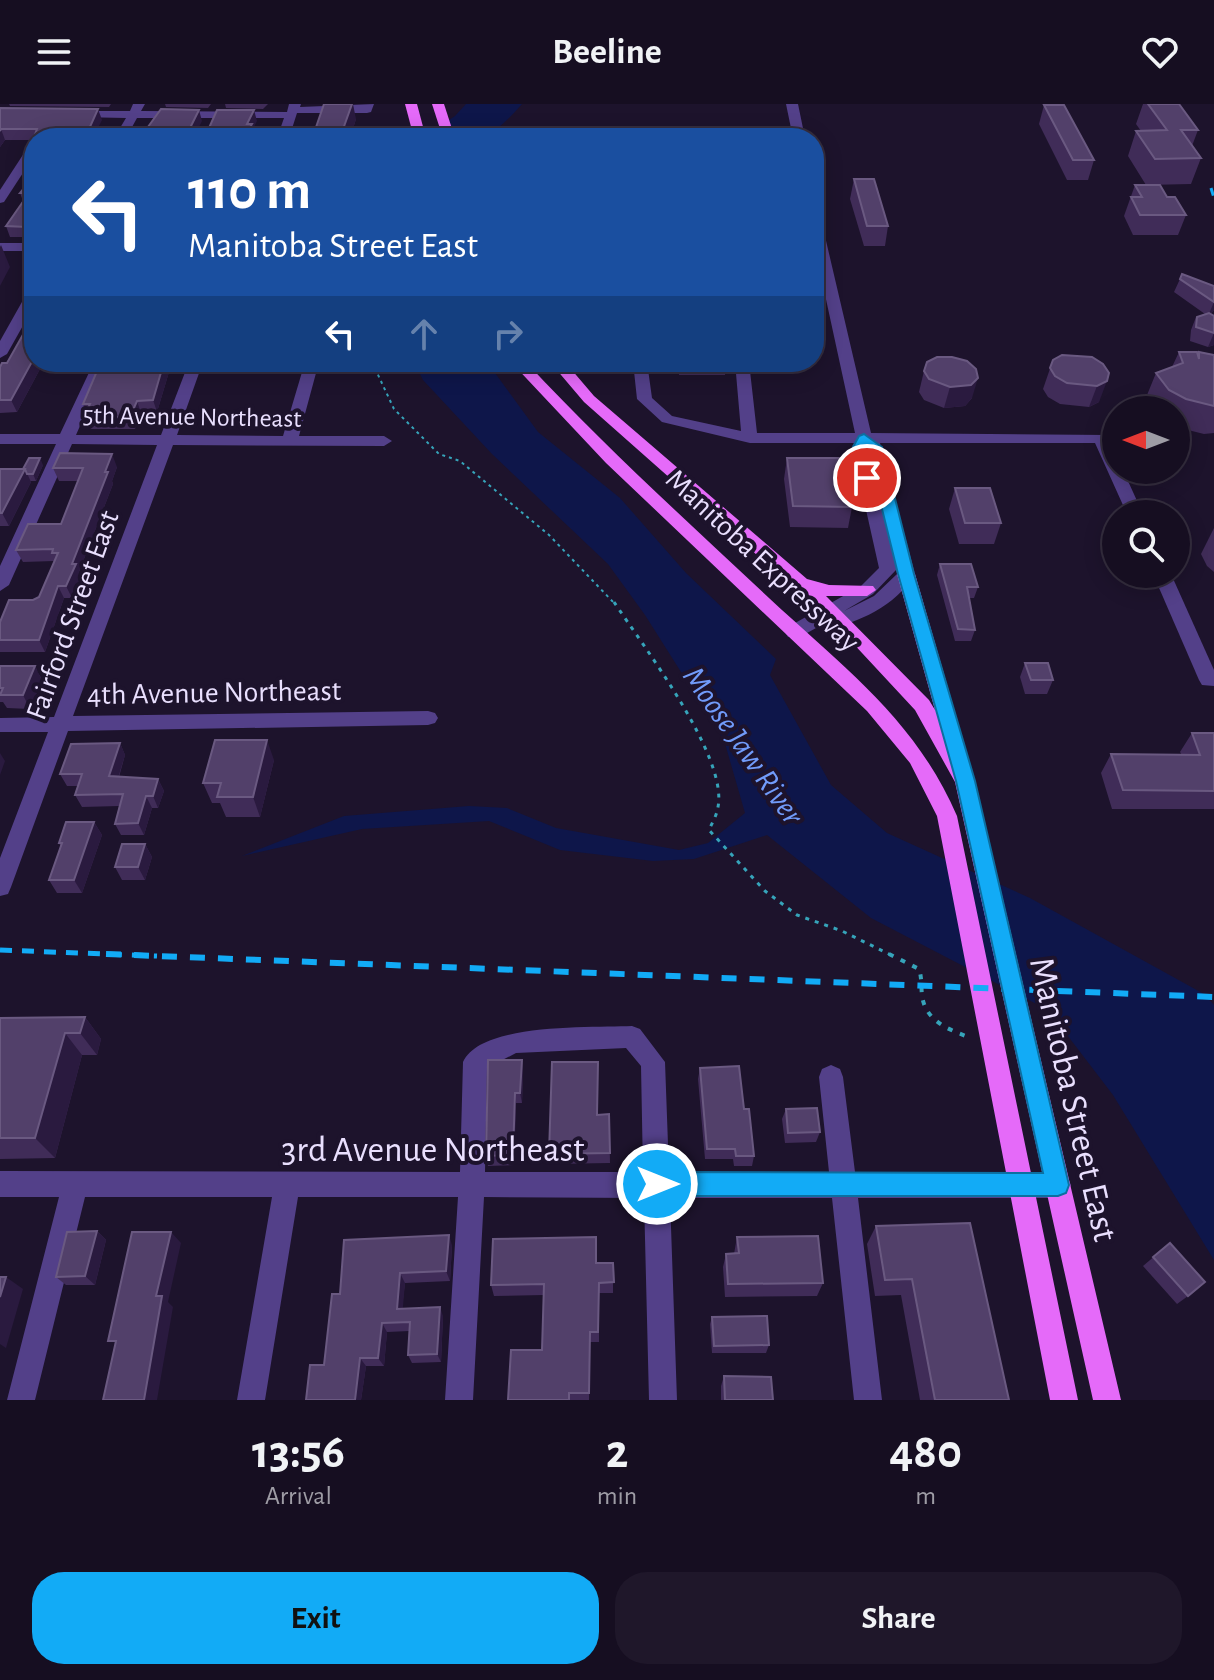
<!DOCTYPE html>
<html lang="en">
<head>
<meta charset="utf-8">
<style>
	:root { --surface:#160e21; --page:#1f172a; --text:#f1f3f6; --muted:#9e9ca5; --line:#352e3f; --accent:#12abf6 }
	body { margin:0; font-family:"Alegreya Sans",sans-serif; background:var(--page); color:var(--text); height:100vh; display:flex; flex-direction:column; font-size:30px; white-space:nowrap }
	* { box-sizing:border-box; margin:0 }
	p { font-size:26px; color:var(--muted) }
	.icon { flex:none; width:44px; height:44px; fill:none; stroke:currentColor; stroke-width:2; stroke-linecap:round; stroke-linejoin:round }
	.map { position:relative; height:1296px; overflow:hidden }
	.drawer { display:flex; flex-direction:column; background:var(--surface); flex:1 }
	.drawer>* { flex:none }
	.top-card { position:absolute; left:24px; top:24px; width:800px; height:244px; border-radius:32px; box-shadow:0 4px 20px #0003,0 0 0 2px var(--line); background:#1a4fa0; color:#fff; overflow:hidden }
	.needle { width:52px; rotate:270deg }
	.controls { position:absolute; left:1102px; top:292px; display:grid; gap:16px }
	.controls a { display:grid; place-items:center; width:88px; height:88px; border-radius:50%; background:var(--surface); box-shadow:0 4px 20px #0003,0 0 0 2px var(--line); font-size:40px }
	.pin { position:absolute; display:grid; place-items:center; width:68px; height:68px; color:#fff; margin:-34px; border:4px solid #fff; border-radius:50%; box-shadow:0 2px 8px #0007 }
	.me { position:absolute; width:88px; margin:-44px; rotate:90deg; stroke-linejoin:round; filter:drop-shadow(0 0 6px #0008) }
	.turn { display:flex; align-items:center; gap:28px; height:168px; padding:0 32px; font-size:36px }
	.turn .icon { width:104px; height:104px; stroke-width:2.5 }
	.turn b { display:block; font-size:56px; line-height:68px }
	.lanes { display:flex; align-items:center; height:76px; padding:0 32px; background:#0003; justify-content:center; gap:40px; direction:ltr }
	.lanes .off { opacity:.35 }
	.eta { display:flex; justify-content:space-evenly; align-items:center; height:136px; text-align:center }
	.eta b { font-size:48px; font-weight:700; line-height:56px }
	.button { display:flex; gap:16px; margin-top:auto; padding:16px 32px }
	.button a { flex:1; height:92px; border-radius:32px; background:var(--accent); color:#111; font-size:32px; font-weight:700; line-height:92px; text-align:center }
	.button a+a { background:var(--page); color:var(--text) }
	header { display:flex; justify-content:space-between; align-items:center; height:104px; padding:0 32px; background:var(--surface); font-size:36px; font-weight:700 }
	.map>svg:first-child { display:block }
	.water { fill:#0e164a }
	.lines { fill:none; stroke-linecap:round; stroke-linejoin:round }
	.path-far2 { stroke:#36a4ba; stroke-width:2; stroke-dasharray:3 4; stroke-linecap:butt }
	.path-far1 { stroke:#36a4ba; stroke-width:3; stroke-dasharray:4 6; stroke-linecap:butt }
	.path { stroke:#36a4ba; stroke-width:4; stroke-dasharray:5 8; stroke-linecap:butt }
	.minor { fill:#534089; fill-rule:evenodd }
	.major { fill:#e56af9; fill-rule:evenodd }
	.rail-far2 { stroke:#12abf6; stroke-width:3; stroke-dasharray:8 6; stroke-linecap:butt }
	.rail-far1 { stroke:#12abf6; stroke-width:5; stroke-dasharray:12 10; stroke-linecap:butt }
	.rail { stroke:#12abf6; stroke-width:6; stroke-dasharray:15 13; stroke-linecap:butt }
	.wall { fill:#402c58 }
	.shaded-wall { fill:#2a1a3f }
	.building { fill:#52406a; stroke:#6a5981; stroke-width:2 }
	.route { fill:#12abf6; stroke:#0c6fa0; stroke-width:2 }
	.labels { text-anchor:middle; stroke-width:8; stroke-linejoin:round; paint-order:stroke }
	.far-street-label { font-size:26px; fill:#e9dffe; stroke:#1d132c }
	.street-label { font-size:30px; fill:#e9dffe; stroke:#1d132c }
	.water-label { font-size:32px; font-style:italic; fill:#719bfa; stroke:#1d132c }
	.near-street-label { font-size:36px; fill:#e9dffe; stroke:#1d132c }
</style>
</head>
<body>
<header><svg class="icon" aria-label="menu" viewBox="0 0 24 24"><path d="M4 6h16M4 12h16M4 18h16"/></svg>Beeline<svg class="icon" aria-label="heart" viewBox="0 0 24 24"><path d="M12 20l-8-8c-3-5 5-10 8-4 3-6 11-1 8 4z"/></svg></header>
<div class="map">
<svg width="1214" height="1296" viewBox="0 0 1214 1296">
	<rect width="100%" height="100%" fill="#1d132c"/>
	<!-- water -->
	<g class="water">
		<path d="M466 0H522C484 44 476 34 422 34L455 12Z"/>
		<path d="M414 258H487L538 328 620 394 686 469 776 555 770 571 831 681 887 729 1030 794 1204 890 1214 901V1156L1113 991 1048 906 871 814 767 731 694 755 653 757 560 746 489 717 362 725 242 752 344 712 469 702 507 704 556 724 679 746 708 739 745 709 724 636 645 511 608 460 492 350 423 276Z"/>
	</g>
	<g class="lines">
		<!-- path-far2 -->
		<path class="path-far2" d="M372 258 394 305 439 350 460 357 549 431 615 500"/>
		<!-- path-far1 -->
		<path class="path-far1" d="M614 498C643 542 728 652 718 703 717 711 712 719 709 726L765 787 797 811 842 827 893 852"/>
		<!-- path -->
		<path class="path" d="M889 850 919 865C922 874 921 882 922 892 926 918 950 926 971 934"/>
		<!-- minor -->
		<g class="minor">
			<path d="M133 0H145L141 7 287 8 289 0H301L300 3 374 0 371 8 367 9H297L289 34H277L284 14H137L126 34H114L126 14 76 13 70 10 76 7H130Z"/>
			<path d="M786 0H798L805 34H793Z"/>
			<path d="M34 39V52L4 98 0 99V86L30 40Z"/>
			<path d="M814 107 820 111 871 329 1107 331 1116 350V366H1123L1143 410H1127L1095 339H880L915 470C894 504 860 517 823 527L816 524 800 533H788L785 528 788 523 861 482 879 464 852 343 854 339H750L662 318 637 295 633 258H647L652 294 672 312 741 327 735 258H749L757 329H855L814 140ZM896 466 897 470 874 492 844 507 873 490Z"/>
			<rect x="0" y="139" width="34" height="8"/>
			<path d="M34 185V202L7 250 0 254V237L27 189Z"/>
			<path d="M94 258H108L76 331H161L189 258H203L177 331 283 332 305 258H319L299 332H384L392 337 384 342 173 341 73 612 428 607 435 609 438 614 435 619 428 621 68 627 11 783 8 790 0 792V754L48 628H0V614L54 613 157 341 72 340 9 481 0 487V462L56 340H0V330H60Z"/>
			<path d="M1153 470H1171L1214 566V582L1202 581 1199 576Z"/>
			<path d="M632 922 640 925 665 958 669 1068H829L819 973 822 965 831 961 840 965 843 973 855 1068H1058L1067 1072 1071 1081 1067 1090 1058 1094H858L882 1296H854L832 1094H670L677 1296H649L644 1094 484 1093 473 1296H445L458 1093H298L265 1296H237L272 1093H85L35 1296H7L59 1093H0V1067L460 1068 463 958C481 918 593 924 632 922ZM626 944 641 962 643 1068H485L487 964 516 949Z"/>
		</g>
		<!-- major -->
		<g class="major">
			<path d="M405 0H417L426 34H414Z"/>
			<path d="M432 0H444L455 34H443Z"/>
			<path d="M511 258H526C603 341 687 417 769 494 844 564 915 615 957 712L1078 1296H1050L937 712 910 659 867 607 606 359Z"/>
			<path d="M550 258H565L594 292 807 475 829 481 873 482 876 486 867 492H826L929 596 935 606 897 470 906 464 915 470 965 643 960 649 975 677 1121 1296H1093L955 678 915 606 836 521 584 298Z"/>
		</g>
		<!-- rail-far2 -->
		<path class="rail-far2" d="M1211 84 1214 94"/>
		<!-- rail-far1 -->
		<path class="rail-far1" d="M0 846 157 852"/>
		<!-- rail -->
		<path class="rail" d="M106 850 1214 893"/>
	</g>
	<!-- wall -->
	<g class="wall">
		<path d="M9 0H111L109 3 10 2Z"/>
		<path d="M165 0H211L208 4 166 3Z"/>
		<path d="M225 0H268L263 5 226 4Z"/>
		<path d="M1143 0H1179L1198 26 1192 42 1201 54 1191 80 1146 81 1128 52 1136 27H1141L1136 20Z"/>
		<path d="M1044 1 1094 56 1088 76H1067L1039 20Z"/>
		<path d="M0 4 102 16 34 34V62H31L27 52 33 36H5L0 43Z"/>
		<path d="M356 15 350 34H308L314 29Z"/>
		<path d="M34 72 31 133H10L6 122 23 97 20 89Z"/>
		<path d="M854 75 888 122 885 142H864L850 95Z"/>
		<path d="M1135 81 1167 93 1186 111 1178 131H1133L1124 112Z"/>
		<path d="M1180 175 1214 182V206L1210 210 1214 212V241L1208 243 1190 237 1191 226 1196 213 1205 210 1174 188Z"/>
		<path d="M1179 248 1198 251 1199 248 1214 251V329L1204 330 1176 323V306H1152L1145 296 1156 269 1172 263Z"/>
		<path d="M1053 256 1103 260 1099 298 1089 303 1060 300 1048 293 1043 285Z"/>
		<path d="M34 258H56L53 265H40L17 308 0 309V263Z"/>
		<path d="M172 258 157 308 141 309 135 325H89L84 313 86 308 83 300 129 267Z"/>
		<path d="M678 258H726L725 271H679Z"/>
		<path d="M924 267 972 294 965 302 944 304 924 296 919 288Z"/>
		<path d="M787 354 852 403 848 424 790 423 784 375Z"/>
		<path d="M43 361 36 377H30L31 378 9 422H0V365H23Z"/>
		<path d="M117 363 112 377 113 380 79 468 81 472 72 494H64L45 548H0V518L39 493 54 457 23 458 16 446 61 420 78 377H59L53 364Z"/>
		<path d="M955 384 1001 419 994 440H959L949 405Z"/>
		<path d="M1214 424V468L1207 462 1201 450Z"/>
		<path d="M940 460 978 483 974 494H969L975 526 971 537H955L937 471Z"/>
		<path d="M1025 559 1053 576 1047 590H1025L1020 573Z"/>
		<path d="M0 562H35L42 576 30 605 7 604 3 598H0Z"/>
		<path d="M1192 629H1214V705H1112L1101 669 1111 650 1182 651 1180 648Z"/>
		<path d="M120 639 125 651 119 673 158 675 164 687 158 704H152L144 731H121L115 720 119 702 82 703 75 691 78 682H67L60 670Z"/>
		<path d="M274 656 260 713H226L220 699H212L203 679Z"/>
		<path d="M94 718 102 731 82 789H57L49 776 61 743 59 739Z"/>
		<path d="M145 740 152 753 145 776H122L115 763Z"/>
		<path d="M85 913 101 935 97 951H82L55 1054 0 1055V914Z"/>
		<path d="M522 956 523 967 522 999H516L514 1061 488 1062 486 1052Z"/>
		<path d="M700 964 744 1005 754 1052 752 1062H734L733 1055H705L698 975Z"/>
		<path d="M786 1005 820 1028 816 1038 785 1039 782 1015Z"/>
		<path d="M609 1010 610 1059 550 1060 549 1050 598 1011Z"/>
		<path d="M876 1122 1009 1296H920L901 1191 875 1192 867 1140Z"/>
		<path d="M97 1127 106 1136 95 1181H66L56 1173Z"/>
		<path d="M737 1133 823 1179 817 1192 725 1193 723 1163 726 1150H734Z"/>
		<path d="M1170 1139 1188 1192 1177 1200 1143 1162Z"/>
		<path d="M452 1141 450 1177 405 1179 402 1204 443 1212 441 1258 412 1259 408 1251 409 1227 387 1228 384 1262H366L361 1296H306L324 1261 340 1190Z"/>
		<path d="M596 1159H613V1189H599V1238H590L589 1296H508L542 1246 544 1191 494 1192 491 1181Z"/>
		<path d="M712 1213 769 1241 766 1249H712L710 1220Z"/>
		<path d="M724 1272 773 1296H721V1282Z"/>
	</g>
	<!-- shaded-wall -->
	<g class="shaded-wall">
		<path d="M352 0H353L356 15 350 34H343L342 28Z"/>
		<path d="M98 5 102 16 93 34H85Z"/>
		<path d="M199 6 202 17 194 33 191 22Z"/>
		<path d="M254 6 257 17 253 25 254 31 253 34H244L247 20Z"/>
		<path d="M1 25 5 36 0 43V27Z"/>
		<path d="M34 113V129L31 133 27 123Z"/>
		<path d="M1 141 10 163 0 182V143Z"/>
		<path d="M1214 198V206L1208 212Z"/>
		<path d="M1214 229V241L1208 243Z"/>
		<path d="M34 254V258H37L40 265 17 308 11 296Z"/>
		<path d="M50 258H56L53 265Z"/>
		<path d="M164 258H172L157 308 153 296Z"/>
		<path d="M978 274 972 294 965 302 944 304 950 283Z"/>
		<path d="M1107 277 1099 298 1089 303 1097 282Z"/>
		<path d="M137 297 141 309 135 325 130 313Z"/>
		<path d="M112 350 117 363 112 377 113 380 79 468 81 472 72 494 66 482 72 460Z"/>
		<path d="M40 354 43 361 36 377 33 370Z"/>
		<path d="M25 365 31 378 9 422 2 409Z"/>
		<path d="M58 482 64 494 45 548 39 536Z"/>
		<path d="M35 562 42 576 30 605 23 591Z"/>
		<path d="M267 636 274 656 260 713 253 693Z"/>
		<path d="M120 639 125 651 115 684 109 672Z"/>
		<path d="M0 649 5 657 0 671Z"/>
		<path d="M158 675 164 687 158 704 153 692Z"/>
		<path d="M146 692 152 704 144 731 138 719Z"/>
		<path d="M94 718 102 731 82 789 74 776Z"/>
		<path d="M145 740 152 753 145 776 138 763Z"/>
		<path d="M85 913 101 935 97 951 80 929Z"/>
		<path d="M65 929 82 951 55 1054 35 1034Z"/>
		<path d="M522 956 523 967 522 999 520 989Z"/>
		<path d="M515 989 516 999 514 1061 513 1051Z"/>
		<path d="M97 1127 106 1136 95 1181 85 1172Z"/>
		<path d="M171 1128 181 1139 168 1198 173 1203 157 1296H144L156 1192Z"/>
		<path d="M449 1131 452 1141 450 1177 446 1167Z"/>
		<path d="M400 1169 405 1179 402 1214 397 1205Z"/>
		<path d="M6 1173 23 1185 6 1244 0 1240V1193Z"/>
		<path d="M440 1203 443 1212 441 1258 437 1250Z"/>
		<path d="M382 1219 387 1228 384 1262 378 1254Z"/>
		<path d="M360 1254 366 1262 361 1296H355Z"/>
	</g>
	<!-- building -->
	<g class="building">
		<path d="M324 0H352L342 28H337L334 34H308L310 29H314Z"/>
		<path d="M1148 0H1179L1198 26H1181L1201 54 1155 55 1136 27 1167 26Z"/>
		<path d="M1044 1H1064L1094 56H1073Z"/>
		<path d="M0 4 98 5 85 34H34V52H27L37 25H1L0 27Z"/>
		<path d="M161 5 199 6 191 22 194 26 209 24 217 6H254L247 20H252L244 34H140Z"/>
		<path d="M735 32H758L759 34H735Z"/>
		<path d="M34 72V113L27 123 6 122 29 89H20Z"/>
		<path d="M854 75H874L888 122H867Z"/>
		<path d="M1135 81H1160L1167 93H1175L1186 111H1140L1131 93H1142Z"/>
		<path d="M1182 170 1214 182V198L1180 175Z"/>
		<path d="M1209 209 1214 212V229L1196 223 1197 213Z"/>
		<path d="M34 211V254L11 296H0V263L2 259H7Z"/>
		<path d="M1179 248H1197L1199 255V248L1214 251V302L1186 295 1169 286 1156 269 1183 259Z"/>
		<path d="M1062 251 1092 253 1103 260 1109 269 1107 277 1097 282 1067 279 1055 272 1050 264 1053 256Z"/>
		<path d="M937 253H952L967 257 976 265 978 274 971 281 950 283 929 275 924 267 927 258Z"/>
		<path d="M132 258H164L153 296 137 297 130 313H84L90 300H83L97 267H129Z"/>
		<path d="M60 349 112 350 105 368H108L72 460H76L66 482H58L39 536H0V518L9 496H33L39 493 58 449H52L53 445 16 446 28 420H61L83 364H53Z"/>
		<path d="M29 354H40L33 370H27L25 365H23Z"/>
		<path d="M787 354H843L852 403 793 402Z"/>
		<path d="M0 365H25L2 409H0Z"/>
		<path d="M955 384H990L1001 419H965Z"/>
		<path d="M940 460H971L978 483H967L975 526 958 525Z"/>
		<path d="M1025 559H1048L1053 576H1031Z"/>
		<path d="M0 562H35L23 591H0L3 584H0Z"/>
		<path d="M1192 629H1214V687L1123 686 1111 650 1200 651Z"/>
		<path d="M215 636H267L253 693H217L221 679H203Z"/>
		<path d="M120 639 109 672 158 675 153 692H146L138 719 115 720 123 690 75 691 82 670H60L71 640Z"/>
		<path d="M66 718H94L74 776H49L62 739H59Z"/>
		<path d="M122 740H145L138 763H115Z"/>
		<path d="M85 913 80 929H65L35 1034H0V914Z"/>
		<path d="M488 956H522L520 989H515L513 1051 486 1052Z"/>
		<path d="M552 958H598L597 1011 609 1010 610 1049 549 1050Z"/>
		<path d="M739 962 744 1005H749L754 1052H736L735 1045H707L700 964Z"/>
		<path d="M817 1004 820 1028 788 1029 786 1005Z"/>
		<path d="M970 1119 1009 1296H935L912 1175 885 1176 876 1122Z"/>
		<path d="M97 1127 85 1172 56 1173 67 1128Z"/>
		<path d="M132 1128H171L156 1192H162L144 1296H103L116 1237H108Z"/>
		<path d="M449 1131 446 1167 400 1169 397 1205 440 1203 437 1250 408 1251 410 1218 382 1219 378 1254H360L355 1296H306L310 1261H324L332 1190H340L344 1136Z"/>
		<path d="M818 1132 823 1179 728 1180 726 1150 739 1149 737 1133Z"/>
		<path d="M596 1133V1159H613L614 1178 599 1179 598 1228H590L589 1289H569V1296H508L511 1246H542L544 1180 491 1181 493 1135Z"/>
		<path d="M1170 1139 1205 1178 1188 1192 1153 1153Z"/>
		<path d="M0 1173H6L0 1193Z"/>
		<path d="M767 1212 769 1241 714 1242 712 1213Z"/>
		<path d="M724 1272 771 1273 773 1296H725Z"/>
	</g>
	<!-- route -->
	<path class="route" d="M864 330 882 343 914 470 975 677 1069 1081 1066 1089 1058 1092H657L648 1088 645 1080 648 1072 657 1068 1043 1069 956 677 898 470 867 344 874 374 867 378 859 374 853 343 859 332Z"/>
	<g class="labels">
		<!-- far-street labels -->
		<g class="far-street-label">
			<text transform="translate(192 312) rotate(1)" y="9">5th Avenue Northeast</text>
		</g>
		<!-- street labels -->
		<g class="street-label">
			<text transform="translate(763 456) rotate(43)" y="10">Manitoba Expressway</text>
			<text transform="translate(72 511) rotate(-70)" y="10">Fairford Street East</text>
			<text transform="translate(214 588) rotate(-1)" y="10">4th Avenue Northeast</text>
		</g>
		<!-- water labels -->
		<g class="water-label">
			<text transform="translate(744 641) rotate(55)" y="11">Moose Jaw River</text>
		</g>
		<!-- near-street labels -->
		<g class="near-street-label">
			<text transform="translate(1075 995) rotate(77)" y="13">Manitoba Street East</text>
			<text x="433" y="1057">3rd Avenue Northeast</text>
		</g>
	</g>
</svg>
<div class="controls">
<a><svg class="needle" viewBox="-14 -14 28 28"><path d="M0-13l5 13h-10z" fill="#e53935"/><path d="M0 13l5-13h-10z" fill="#9e9ca5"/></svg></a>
<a><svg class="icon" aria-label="search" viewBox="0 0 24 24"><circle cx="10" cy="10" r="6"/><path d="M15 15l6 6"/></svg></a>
</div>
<div class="pin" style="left:867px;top:374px;background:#d93025"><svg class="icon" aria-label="arrive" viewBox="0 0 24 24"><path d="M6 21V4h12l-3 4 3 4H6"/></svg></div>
<svg class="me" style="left:657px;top:1080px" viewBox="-20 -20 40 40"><circle r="17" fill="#12abf6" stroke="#fff" stroke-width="3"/><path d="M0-11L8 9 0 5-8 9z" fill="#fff"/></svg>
<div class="top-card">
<div class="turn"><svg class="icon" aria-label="left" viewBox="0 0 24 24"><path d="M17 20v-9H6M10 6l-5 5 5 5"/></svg><div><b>110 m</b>Manitoba Street East</div></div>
<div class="lanes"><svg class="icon" aria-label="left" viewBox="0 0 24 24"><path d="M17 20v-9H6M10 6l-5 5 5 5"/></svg><svg class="icon off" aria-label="ahead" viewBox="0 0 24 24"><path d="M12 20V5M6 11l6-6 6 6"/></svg><svg class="icon off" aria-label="right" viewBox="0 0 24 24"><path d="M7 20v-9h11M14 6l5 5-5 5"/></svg></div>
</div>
</div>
<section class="drawer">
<div class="eta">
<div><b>13:56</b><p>Arrival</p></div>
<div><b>2</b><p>min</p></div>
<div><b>480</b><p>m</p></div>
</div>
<div class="button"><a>Exit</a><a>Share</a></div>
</section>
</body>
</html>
